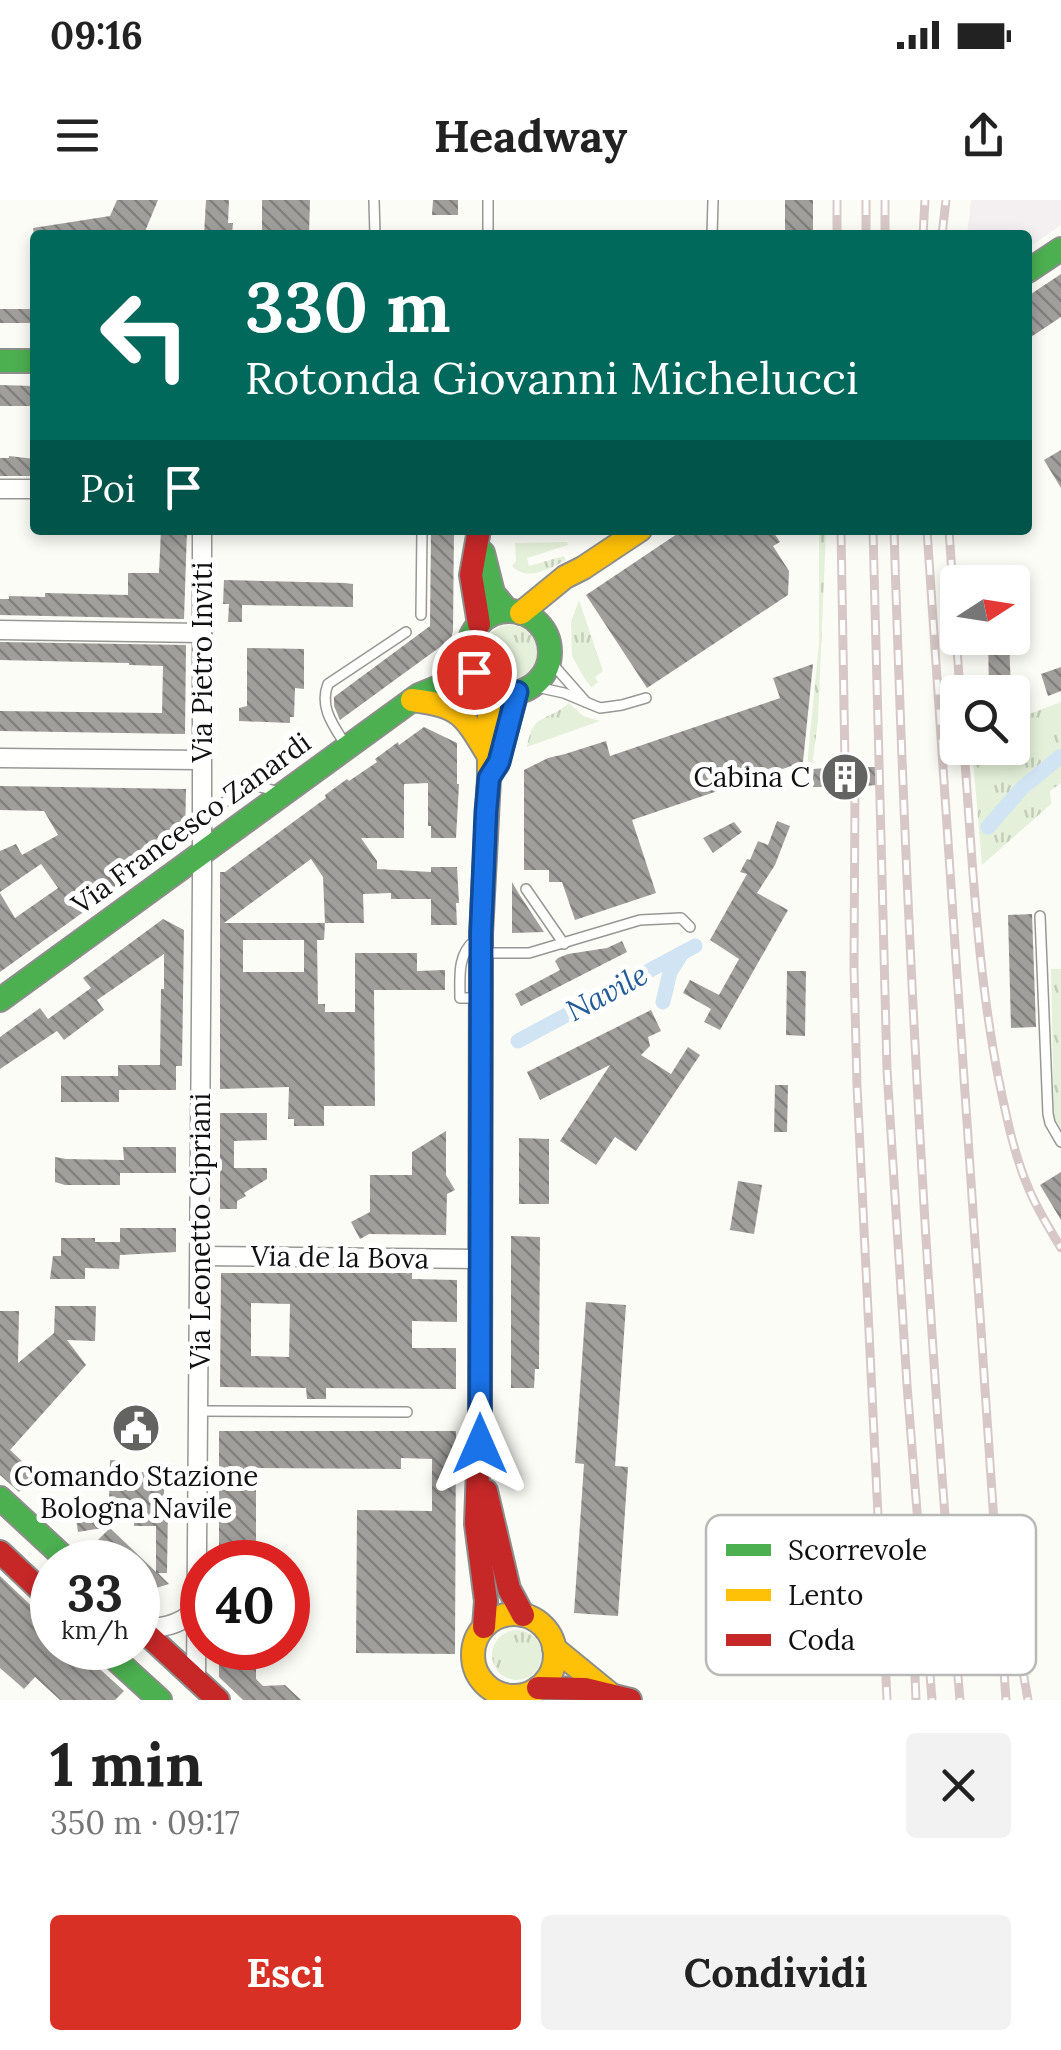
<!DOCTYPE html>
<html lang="it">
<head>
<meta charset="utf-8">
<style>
	:root { --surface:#fff; --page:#f2f2f2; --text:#222; --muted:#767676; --accent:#d93025 }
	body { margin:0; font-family:Lora,serif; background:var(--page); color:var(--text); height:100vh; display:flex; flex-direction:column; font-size:38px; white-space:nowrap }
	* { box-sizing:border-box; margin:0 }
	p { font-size:32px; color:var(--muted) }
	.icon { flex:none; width:55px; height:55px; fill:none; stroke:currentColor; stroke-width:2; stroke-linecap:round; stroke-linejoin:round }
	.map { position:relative; height:1500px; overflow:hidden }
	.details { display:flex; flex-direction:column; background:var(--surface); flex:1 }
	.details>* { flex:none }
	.hud { position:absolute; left:30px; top:30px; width:1002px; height:305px; border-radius:10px; box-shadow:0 5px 15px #0003; background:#00695c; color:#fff; overflow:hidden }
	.needle { width:65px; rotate:78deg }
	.fabs { position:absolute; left:940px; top:365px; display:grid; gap:20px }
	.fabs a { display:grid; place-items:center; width:90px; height:90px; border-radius:10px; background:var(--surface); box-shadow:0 5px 15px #0003; font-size:50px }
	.speed { position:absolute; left:30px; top:1340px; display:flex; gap:20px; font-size:50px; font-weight:700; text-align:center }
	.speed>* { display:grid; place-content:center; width:130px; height:130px; border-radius:50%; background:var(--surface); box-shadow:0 5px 15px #0003; line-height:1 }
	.speed small { font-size:25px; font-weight:400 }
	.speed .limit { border:15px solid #d22; background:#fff; color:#111 }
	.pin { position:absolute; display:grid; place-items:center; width:85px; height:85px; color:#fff; margin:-42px; border:5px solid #fff; border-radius:50%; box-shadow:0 2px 10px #0007 }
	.me { position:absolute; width:110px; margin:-55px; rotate:0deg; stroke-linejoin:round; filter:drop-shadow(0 0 8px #0008) }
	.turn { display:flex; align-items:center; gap:35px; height:210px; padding:0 50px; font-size:45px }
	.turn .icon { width:130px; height:130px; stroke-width:2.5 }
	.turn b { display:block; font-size:70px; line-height:85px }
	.then { display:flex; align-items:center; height:95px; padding:0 50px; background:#0003; gap:20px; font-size:38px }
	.round { display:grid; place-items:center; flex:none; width:105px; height:105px; border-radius:10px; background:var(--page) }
	.summary { display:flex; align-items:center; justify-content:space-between; height:170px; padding:0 50px }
	h1 { font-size:60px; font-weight:800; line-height:75px }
	.action { display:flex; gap:20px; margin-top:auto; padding:20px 50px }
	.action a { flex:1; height:115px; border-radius:10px; background:var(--accent); color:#fff; font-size:40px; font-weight:800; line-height:115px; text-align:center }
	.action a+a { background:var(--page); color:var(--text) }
	.status { display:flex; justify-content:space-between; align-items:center; height:70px; padding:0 50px; background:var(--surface); direction:ltr }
	.status svg { height:28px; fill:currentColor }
	header { display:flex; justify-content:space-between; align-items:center; height:130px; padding:0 50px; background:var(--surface); font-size:45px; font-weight:800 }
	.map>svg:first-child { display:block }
	.industrial { fill:#f4f0f2 }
	.grass { fill:url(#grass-tufts) }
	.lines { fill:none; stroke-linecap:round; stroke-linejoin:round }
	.canal { stroke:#d1e4f3; stroke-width:15 }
	.building { fill:url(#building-back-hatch); fill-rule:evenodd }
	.lane-casing { stroke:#979795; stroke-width:12 }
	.street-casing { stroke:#979795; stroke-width:21 }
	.fast-casing { stroke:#8d8d8b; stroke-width:26 }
	.slow-casing { stroke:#8d8d8b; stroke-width:26 }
	.jam-casing { stroke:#8d8d8b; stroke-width:26 }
	.lane { stroke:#fffffe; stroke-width:9 }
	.street { stroke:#fffffe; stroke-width:18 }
	.fast { stroke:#4caf50; stroke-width:22 }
	.slow { stroke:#ffc107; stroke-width:22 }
	.jam { stroke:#c62828; stroke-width:22 }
	.rail-casing { stroke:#d7c8c7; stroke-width:9 }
	.rail { stroke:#fff; stroke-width:5; stroke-dasharray:15; stroke-linecap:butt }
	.route-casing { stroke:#114b97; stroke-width:25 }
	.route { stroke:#1a73e8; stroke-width:18 }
	.labels { text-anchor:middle; stroke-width:10; stroke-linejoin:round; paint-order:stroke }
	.street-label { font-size:28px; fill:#111; stroke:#fff }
	.poi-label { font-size:28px; fill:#111; stroke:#fff; text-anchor:end }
	.water-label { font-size:30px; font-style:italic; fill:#245c98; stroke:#fff }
	.key { fill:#fff; stroke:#b8b8b8; stroke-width:2.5 }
	.key-label { font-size:28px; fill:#111 }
</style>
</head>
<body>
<div class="status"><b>09:16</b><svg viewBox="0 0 49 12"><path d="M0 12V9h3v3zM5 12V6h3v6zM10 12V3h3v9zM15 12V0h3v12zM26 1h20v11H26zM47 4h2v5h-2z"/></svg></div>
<header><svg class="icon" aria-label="menu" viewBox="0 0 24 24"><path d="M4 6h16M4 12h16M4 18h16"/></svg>Headway<svg class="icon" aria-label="share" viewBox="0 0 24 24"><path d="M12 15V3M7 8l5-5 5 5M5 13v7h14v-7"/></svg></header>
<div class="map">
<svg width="1061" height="1500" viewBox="0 0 1061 1500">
	<defs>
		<pattern id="grass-tufts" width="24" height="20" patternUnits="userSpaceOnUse" patternTransform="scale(2.5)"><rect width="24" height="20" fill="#e4f0d9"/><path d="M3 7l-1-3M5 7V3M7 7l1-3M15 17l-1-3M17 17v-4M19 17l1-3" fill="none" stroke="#c3cdb9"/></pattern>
		<pattern id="building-back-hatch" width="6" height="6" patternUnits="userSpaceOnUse" patternTransform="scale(2.5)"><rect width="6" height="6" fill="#a09f9c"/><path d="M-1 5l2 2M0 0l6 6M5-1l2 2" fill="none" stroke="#81807e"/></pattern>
	</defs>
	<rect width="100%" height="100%" fill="#fcfcf7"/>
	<!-- industrial -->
	<path class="industrial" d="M971 0H1061V25L1028 48V35H967Z"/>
	<!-- grass -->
	<g class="grass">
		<path d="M819 330H826L818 521 812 566H808V555L819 443Z"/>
		<path d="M567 342 568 345 527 358 529 366 564 356 566 360C549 369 527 382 512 366L516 361 515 343Z"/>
		<path d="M579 400 603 471 595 477 598 482 592 487 586 481 572 456 571 422Z"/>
		<circle cx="510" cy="452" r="27"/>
		<path d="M1061 502V583L1050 591 1051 604 982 665 972 548H1012L1013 520Z"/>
		<path d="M569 503 583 516 600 521 527 547C533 512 545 523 569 503Z"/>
		<path d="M1051 769H1061V929L1054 918Z"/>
		<circle cx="517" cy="1455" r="25"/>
	</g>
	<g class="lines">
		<!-- canal -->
		<g class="canal">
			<path d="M988 627 1022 588 1061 556"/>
			<path d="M663 802 670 772 681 755"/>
			<path d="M518 841 695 746"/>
		</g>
	</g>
	<!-- building -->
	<g class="building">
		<path d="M117 0H158L146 29 147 35H34L33 28 110 16Z"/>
		<path d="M206 0H229L228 23H233L232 35H204Z"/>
		<path d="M262 0H310L309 35H262Z"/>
		<path d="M433 0H458V15H432Z"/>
		<rect x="785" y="0" width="28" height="35"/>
		<path d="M1061 74V117L1028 139V96Z"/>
		<rect x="0" y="109" width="35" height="14"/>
		<path d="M0 185 35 186V206H0Z"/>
		<path d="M1061 250V288L1044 260Z"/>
		<path d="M9 256 35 259V276H0V258H9Z"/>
		<path d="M161 330H187L184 419 0 415V399H9V396L45 397V393L128 395V373H159Z"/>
		<path d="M431 330H454L453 431 451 439 340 520 334 506V497L430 426Z"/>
		<path d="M683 330H772L780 342 773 346 789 371 788 395 647 488 586 395Z"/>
		<path d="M224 380 345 383 353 384V407L242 405V422H228L229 404H223Z"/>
		<path d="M988 438H1009L1011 492H989Z"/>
		<path d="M0 442 186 445 185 534 0 531V511L162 513 163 466 129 465V463L0 460Z"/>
		<path d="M247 448 304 449V489L295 488 294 517H290V523L239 521V508L247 506Z"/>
		<path d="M813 464 803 562 632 620 656 693 575 720 562 682H549V670H524V570L548 558 565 554 606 541 610 556 780 498 773 478Z"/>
		<path d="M1061 467V491L1048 496 1041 474Z"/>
		<path d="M424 527 457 543V584H459L456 638H431V626H428V583L404 584V638H361L377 661V669L431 672V667H457L459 703H456L457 725H431V699H391V693L363 694 364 723H325L324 740H317L318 804H325V812H355V753H417V771L445 770V790H374L375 906H324V926H294V919H288L289 887 220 889V672H225L326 598 325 595 347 579 349 581 377 562 375 559 398 542 399 545ZM311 659 323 677 325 723H224ZM243 740H304V772H243Z"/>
		<path d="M862 565 865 567H876L877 585 829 589 826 587H813V569Z"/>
		<path d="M0 586 186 589 185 639 0 772V693L15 718 58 688 41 664 0 692V651L16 644 22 655 58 635 44 611 0 610Z"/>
		<path d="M777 621 790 626 775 665 757 693 788 710 720 830 704 822 711 809 683 793 690 780 719 795 739 759 710 740 747 674 740 672 747 659 750 660 758 641 768 645Z"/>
		<path d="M734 622 742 632 713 653 703 638Z"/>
		<path d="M512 682 519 694 544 732 512 733Z"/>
		<path d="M1032 714 1036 827 1011 828 1008 715Z"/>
		<path d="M163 719 184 730 182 866H176V890H119V902H61V876H118V865H160L161 789H164V754L97 800 104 810 64 840 57 831 0 869V837L40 808 48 819 91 788 83 778Z"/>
		<path d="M622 741 627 752 521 806 515 794 560 770 555 761 558 758 568 754 607 748Z"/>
		<path d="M787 771H806L805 836 786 835Z"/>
		<path d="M651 810 661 831 648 837 650 846 641 855 671 874 688 847 700 855 636 951 615 937 596 965 560 941 610 865 540 900 527 872Z"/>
		<path d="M775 885H788L787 932H774Z"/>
		<path d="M220 913H267V940L234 941V968H267V979L244 993 246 996 237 1001V1009H220Z"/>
		<path d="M446 931V975L455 990 447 994 446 1035 369 1034 360 1039 351 1022 370 1012V975H412V952Z"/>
		<path d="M519 938 549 939V1004H519Z"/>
		<path d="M123 947H176V973H120V985H65L55 982V957L66 959 124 960Z"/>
		<path d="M1061 972V1020L1040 985Z"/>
		<path d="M738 981 762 985 754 1034 730 1030Z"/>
		<path d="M120 1028H176V1052L120 1055 119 1069 85 1068V1079H50L53 1056H61V1038H95V1042H120Z"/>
		<path d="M511 1036 540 1037 539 1169H535L534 1188H511Z"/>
		<path d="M221 1073H412V1079L457 1080V1122L412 1121V1148H456V1189L326 1188V1199H307L306 1188 220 1187ZM251 1103 290 1104 289 1157 251 1156Z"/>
		<path d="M586 1102 626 1105 615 1266 628 1267 618 1416 574 1413 584 1264 575 1263Z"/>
		<path d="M55 1106H96L95 1141 67 1140 86 1165 10 1250 36 1274 19 1292 0 1275V1111H19L18 1163 54 1133Z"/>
		<path d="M219 1231H456L455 1454 356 1453 357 1310 432 1311V1259L401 1258V1269L256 1268V1362H219Z"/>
		<path d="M110 1260 124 1261V1272H164V1307H168L167 1373H158L169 1384 156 1388 146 1396 138 1389V1362H111L93 1345 110 1328 156 1372V1326H134V1306H109Z"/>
		<path d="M96 1315 109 1327 78 1332 76 1318Z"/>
		<path d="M0 1376 40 1414 52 1422V1448H81L91 1461 124 1491 115 1500H60L35 1477 24 1489 0 1468Z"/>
		<path d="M219 1448H256V1479L263 1486 285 1485 301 1500H243L219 1477Z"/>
	</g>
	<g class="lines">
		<!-- lane casing -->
		<g class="lane-casing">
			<g id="lane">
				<path d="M374 0 375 35"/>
				<path d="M488 35V0"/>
				<path d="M712 35 713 0"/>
				<path d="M421 415 422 330"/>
				<path d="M549 460 586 502"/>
				<path d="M532 486 564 493 600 508 622 505 646 498"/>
				<path d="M345 544C333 525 319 507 328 484L406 432"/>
				<path d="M245 587 249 584 276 591"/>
				<path d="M205 617 230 598"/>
				<path d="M526 689 564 744"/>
				<path d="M1040 716 1048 914 1050 923 1061 942"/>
				<path d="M475 740C457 755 460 776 460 798H476"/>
				<path d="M482 753H529L640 720 681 718 690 727"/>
				<path d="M199 1211 407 1212"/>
			</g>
		</g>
		<!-- street casing -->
		<g class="street-casing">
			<g id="street">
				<path d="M0 289H35"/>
				<path d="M0 430 202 433"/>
				<path d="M0 558 201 560"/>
				<path d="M200 1056 480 1059"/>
				<path d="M140 1428C161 1429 182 1425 197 1408"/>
				<path d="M196 1480 202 679V330"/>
			</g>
		</g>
		<!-- fast casing -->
		<g class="fast-casing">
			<g id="fast">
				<path d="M1028 71 1061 49"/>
				<path d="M0 161H35"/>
				<path d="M483 353 493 393 508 411"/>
				<circle cx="509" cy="452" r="41"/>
				<path d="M0 800 419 495 451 482 478 479"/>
				<path d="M0 1298 69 1362"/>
				<path d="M103 1448 160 1500"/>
			</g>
		</g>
		<!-- slow casing -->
		<g class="slow-casing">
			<g id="slow">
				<path d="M521 413 565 377 583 368 640 330"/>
				<path d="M412 500C459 506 463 513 487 553"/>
				<path d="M481 734 489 578V509L485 485"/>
				<circle cx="514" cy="1455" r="41"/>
				<path d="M554 1448 609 1493"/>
			</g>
		</g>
		<!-- jam casing -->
		<g class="jam-casing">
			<g id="jam">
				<path d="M479 330 471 375 479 424"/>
				<path d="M497 565 517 492"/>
				<path d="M481 734 480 1212 476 1324 486 1401 484 1427"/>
				<path d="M486 1291 509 1389 523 1415"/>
				<path d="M0 1352 52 1401"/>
				<path d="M138 1426 218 1500"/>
				<path d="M538 1488 585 1489 630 1500"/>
			</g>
		</g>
		<!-- lane -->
		<use href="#lane" class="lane"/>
		<!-- street -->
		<use href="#street" class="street"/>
		<!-- fast -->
		<use href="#fast" class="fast"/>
		<!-- slow -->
		<use href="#slow" class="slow"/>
		<!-- jam -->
		<use href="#jam" class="jam"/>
		<!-- rail casing -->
		<g class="rail-casing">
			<g id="rail">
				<path d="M837 0V35"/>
				<path d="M866 0V35"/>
				<path d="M885 0V35"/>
				<path d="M923 35 925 0"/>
				<path d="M942 35 946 0"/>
				<path d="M841 330 845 565"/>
				<path d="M873 330 887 870 907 1185 932 1500"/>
				<path d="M894 330C906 720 926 1111 960 1500"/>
				<path d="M927 330 1006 1500"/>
				<path d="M949 330 960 492"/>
				<path d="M964 548C972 657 977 768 998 876 1006 914 1013 952 1028 987 1037 1009 1049 1028 1061 1048"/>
				<path d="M855 588 854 768 857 886 887 1500"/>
				<path d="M1012 1409 1028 1500"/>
				<path d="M914 1453 916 1500"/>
			</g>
		</g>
		<!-- rail -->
		<use href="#rail" class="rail"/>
	</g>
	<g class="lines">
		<!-- route casing -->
		<g class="route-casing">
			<path id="route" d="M474 472C484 488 498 494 517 492L499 562 489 578 486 612 481 732 480 1244"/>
		</g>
		<!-- route -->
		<use href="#route" class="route"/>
	</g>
	<!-- icons -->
	<defs>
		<g id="building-disc" transform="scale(2.5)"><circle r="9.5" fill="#636362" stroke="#fff"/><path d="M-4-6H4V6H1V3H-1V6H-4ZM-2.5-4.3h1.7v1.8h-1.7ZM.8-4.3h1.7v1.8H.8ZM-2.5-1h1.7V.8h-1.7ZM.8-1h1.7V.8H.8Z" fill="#fff"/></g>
		<g id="civic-disc" transform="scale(2.5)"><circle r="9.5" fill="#636362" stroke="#fff"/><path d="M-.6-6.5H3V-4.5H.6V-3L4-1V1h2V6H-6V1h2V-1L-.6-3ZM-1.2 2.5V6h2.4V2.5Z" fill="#fff"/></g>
	</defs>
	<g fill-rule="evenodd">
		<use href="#building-disc" x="845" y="577"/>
		<use href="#civic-disc" x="136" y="1228"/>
	</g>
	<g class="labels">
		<!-- street labels -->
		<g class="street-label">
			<text transform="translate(202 462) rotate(-90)" y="10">Via Pietro Inviti</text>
			<text transform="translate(191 623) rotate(-36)" y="10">Via Francesco Zanardi</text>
			<text transform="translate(200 1031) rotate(-90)" y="10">Via Leonetto Cipriani</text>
			<text transform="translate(340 1057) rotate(1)" y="10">Via de la Bova</text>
		</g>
		<!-- poi labels -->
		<g class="poi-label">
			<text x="810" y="587">Cabina C</text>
			<text x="136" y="1286" text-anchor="middle">Comando Stazione<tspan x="136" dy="32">Bologna Navile</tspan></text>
		</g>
		<!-- water labels -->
		<g class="water-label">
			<text transform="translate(607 793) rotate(-28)" y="10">Navile</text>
		</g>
	</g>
	<!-- legend -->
	<rect x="706" y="1315" width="330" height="160" rx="15" class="key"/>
	<rect x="726" y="1344" width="45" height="12" fill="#4caf50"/>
	<rect x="726" y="1389" width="45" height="12" fill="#ffc107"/>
	<rect x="726" y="1434" width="45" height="12" fill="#c62828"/>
	<g class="key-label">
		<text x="788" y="1360">Scorrevole</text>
		<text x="788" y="1405">Lento</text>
		<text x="788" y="1450">Coda</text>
	</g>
</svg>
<div class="fabs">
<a><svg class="needle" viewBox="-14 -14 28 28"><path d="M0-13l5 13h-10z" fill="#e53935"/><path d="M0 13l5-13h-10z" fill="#767676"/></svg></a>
<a><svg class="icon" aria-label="search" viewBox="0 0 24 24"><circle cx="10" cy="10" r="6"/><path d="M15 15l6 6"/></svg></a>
</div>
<div class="speed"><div>33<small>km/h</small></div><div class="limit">40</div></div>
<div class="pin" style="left:474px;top:472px;background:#d93025"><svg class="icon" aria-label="arrive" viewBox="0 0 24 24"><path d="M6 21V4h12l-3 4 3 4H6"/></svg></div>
<svg class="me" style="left:480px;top:1244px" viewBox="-20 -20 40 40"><path d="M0-17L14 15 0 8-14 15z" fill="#1a73e8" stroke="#fff" stroke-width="4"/></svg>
<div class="hud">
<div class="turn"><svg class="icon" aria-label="left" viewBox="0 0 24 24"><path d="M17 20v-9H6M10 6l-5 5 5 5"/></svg><div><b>330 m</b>Rotonda Giovanni Michelucci</div></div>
<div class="then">Poi<svg class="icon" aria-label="arrive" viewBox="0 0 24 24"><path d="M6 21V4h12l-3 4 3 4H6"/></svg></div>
</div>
</div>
<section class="details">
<div class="summary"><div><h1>1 min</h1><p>350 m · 09:17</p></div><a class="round"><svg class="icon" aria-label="close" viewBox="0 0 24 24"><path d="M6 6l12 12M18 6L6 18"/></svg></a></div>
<div class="action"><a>Esci</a><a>Condividi</a></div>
</section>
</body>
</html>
